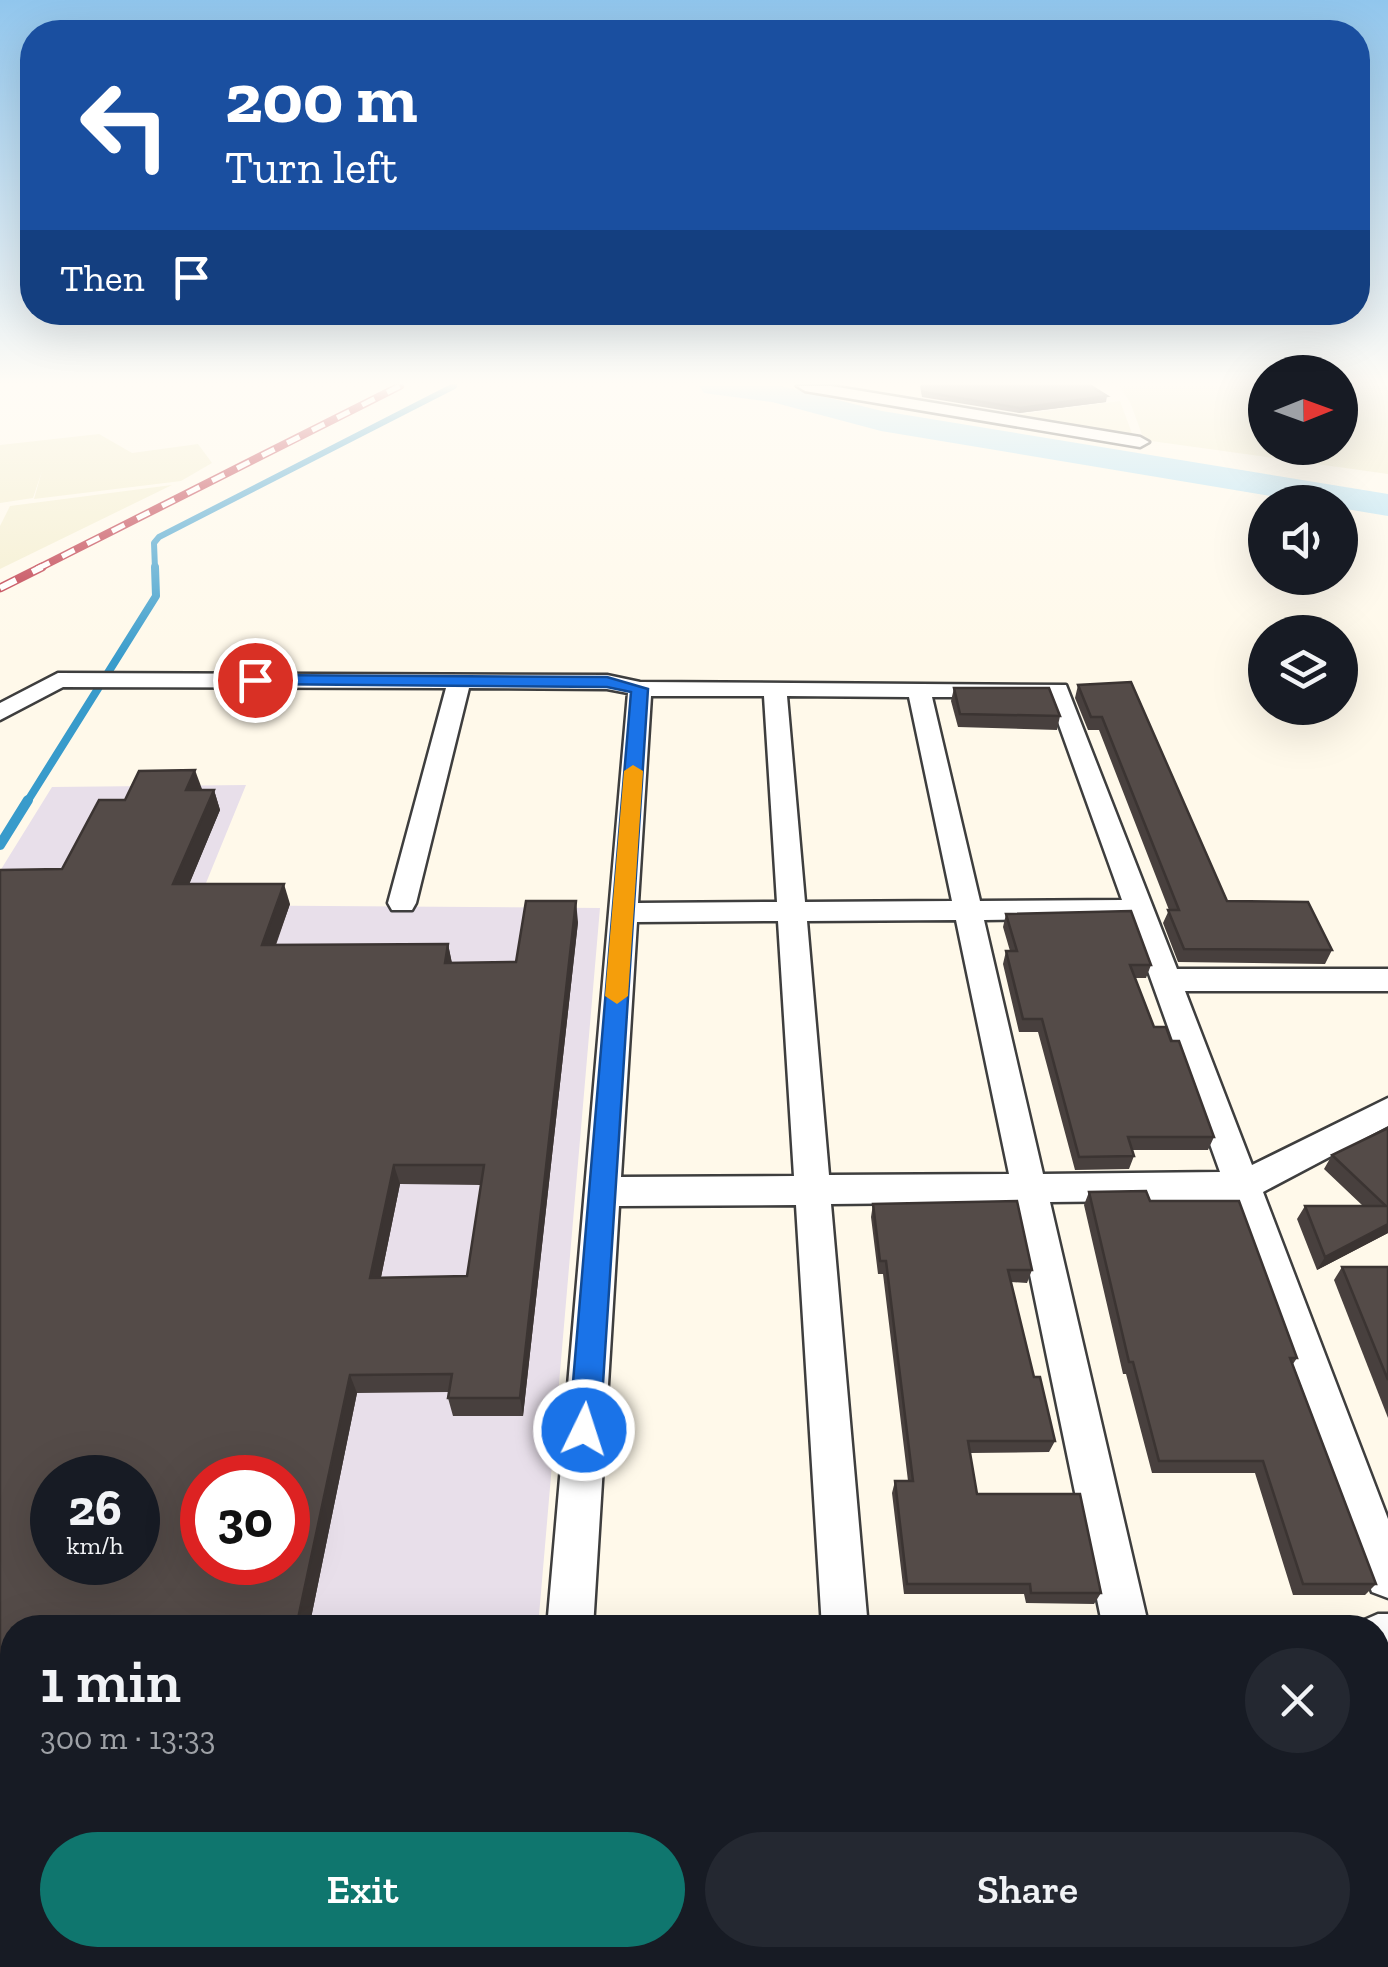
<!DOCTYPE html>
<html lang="en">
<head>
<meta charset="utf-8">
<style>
	:root { --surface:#171b24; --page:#242831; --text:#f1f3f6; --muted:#9ea1a6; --accent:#0f766e }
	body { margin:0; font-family:"Zilla Slab",serif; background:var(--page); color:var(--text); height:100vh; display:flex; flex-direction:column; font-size:38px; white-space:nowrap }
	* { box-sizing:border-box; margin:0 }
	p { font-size:32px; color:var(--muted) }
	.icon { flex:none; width:55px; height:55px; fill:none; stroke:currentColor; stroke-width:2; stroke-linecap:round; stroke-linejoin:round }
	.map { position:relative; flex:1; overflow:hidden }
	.drawer { position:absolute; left:0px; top:1615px; width:1390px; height:352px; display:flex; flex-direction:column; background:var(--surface); border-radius:40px 40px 0 0; box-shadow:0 10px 40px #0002 }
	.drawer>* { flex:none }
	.hud { position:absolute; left:20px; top:20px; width:1350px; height:305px; border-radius:40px; box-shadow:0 10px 40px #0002; background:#1a4fa0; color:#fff; overflow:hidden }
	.needle { width:65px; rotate:89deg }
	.controls { position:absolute; left:1248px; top:355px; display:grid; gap:20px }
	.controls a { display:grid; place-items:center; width:110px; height:110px; border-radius:50%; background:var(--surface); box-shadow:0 10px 40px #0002; font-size:50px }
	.speed { position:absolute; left:30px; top:1455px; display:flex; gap:20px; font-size:50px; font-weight:700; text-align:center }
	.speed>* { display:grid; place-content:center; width:130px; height:130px; border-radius:50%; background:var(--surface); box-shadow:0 10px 40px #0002; line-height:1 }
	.speed small { font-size:25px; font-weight:400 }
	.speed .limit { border:15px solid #d22; background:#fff; color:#111 }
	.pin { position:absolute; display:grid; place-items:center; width:85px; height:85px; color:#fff; margin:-42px; border:5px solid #fff; border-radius:50%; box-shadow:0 2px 10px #0007 }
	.me { position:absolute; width:110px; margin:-55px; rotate:4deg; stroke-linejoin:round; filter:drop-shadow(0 0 8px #0008) }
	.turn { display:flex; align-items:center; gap:35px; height:210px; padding:0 40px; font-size:45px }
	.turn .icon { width:130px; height:130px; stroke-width:2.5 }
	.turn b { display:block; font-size:70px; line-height:85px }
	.then { display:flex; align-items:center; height:95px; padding:0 40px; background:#0003; gap:20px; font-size:38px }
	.round { display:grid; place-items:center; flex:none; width:105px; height:105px; border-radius:52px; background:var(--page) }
	.headline { display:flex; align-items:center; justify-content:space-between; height:170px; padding:0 40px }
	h1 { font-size:60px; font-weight:600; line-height:75px }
	.button { display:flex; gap:20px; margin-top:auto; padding:20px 40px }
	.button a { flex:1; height:115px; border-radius:60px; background:var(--accent); color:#fff; font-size:40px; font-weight:600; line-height:115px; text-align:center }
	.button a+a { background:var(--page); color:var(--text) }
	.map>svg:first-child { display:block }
	.industrial { fill:#e8dfea; fill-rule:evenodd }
	.farmland { fill:#f3edcb }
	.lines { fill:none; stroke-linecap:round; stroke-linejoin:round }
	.stream-far2 { stroke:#389bcb; stroke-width:6 }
	.stream-far1 { stroke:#389bcb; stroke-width:8 }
	.stream { stroke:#389bcb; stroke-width:10 }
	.river { fill:#afe0f5; fill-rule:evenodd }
	.minor-casing { stroke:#3e3e3e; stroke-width:5 }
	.minor { fill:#fff; fill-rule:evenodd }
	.rail-far1-casing { stroke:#b82638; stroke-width:8 }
	.rail-casing { stroke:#b82638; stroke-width:9 }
	.rail-far1 { stroke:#fff; stroke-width:5; stroke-dasharray:14; stroke-linecap:butt }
	.rail { stroke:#fff; stroke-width:6; stroke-dasharray:18; stroke-linecap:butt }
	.wall { fill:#48403e; fill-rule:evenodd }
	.shaded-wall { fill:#3b3432 }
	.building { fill:#544b48; stroke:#3b3432; stroke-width:2.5; fill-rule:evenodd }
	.route { fill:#1a73e8; stroke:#114b97; stroke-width:2.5 }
	.slow { fill:#f59e0b }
</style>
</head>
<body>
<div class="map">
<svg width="1388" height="1967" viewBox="0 0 1388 1967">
	<rect width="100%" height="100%" fill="#fff9ea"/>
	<!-- industrial -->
	<path class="industrial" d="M246 785 197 905 600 908 538 1627 12 1628V1955H509L508 1967H0V871L52 787ZM52 1478H138V1562H52ZM202 1478H288V1562H202Z"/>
	<!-- farmland -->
	<g class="farmland">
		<path d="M1119 386H1265V448H1340V386H1388V474L1144 440 1130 402Z"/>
		<path d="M1120 401 1133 436 1002 417Z"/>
		<path d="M99 434 132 453 198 444 212 463 181 481 34 499 42 471 33 498 0 503V445Z"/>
		<path d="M172 485 0 569V526L10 506Z"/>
	</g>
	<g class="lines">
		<!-- stream-far2 -->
		<path class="stream-far2" d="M155 569 154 543 159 537 454 386"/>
		<!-- stream-far1 -->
		<path class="stream-far1" d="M27 802 156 596 155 567"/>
		<!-- stream -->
		<path class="stream" d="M0 845 28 800"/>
		<!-- river -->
		<path class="river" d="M699 386H781L882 411 1388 494V516L1340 508V502H1307L881 431 772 402 704 393Z"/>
		<!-- minor casing -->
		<g class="minor-casing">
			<g id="minor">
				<path d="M797 386H831L1140 437 1149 442 1140 447 805 391Z"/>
				<path d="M58 673 607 675 640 682 1066 685 1177 969H1388V991H1185L1252 1165 1388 1098V1126L1263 1192 1388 1519V1598L1372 1592 1366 1576 1231 1200 1050 1202 1149 1628H1103L1015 1202 831 1204 868 1628H822L796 1205 619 1206 593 1628H547L628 693 607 689 469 688 416 903 412 910H392L388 903 446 688 63 687 0 720V703ZM651 696H764L777 902 638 903ZM787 696 909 697 952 901 805 902ZM932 697H1049L1122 900 980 901ZM1129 918 1220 1172 1043 1174 984 920ZM956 920 1009 1174 829 1175 807 921ZM778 921 794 1176 621 1177 637 922Z"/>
				<path d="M1378 1614H1388V1660H1378V1628H1359L1362 1621Z"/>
				<path d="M518 1955H572L571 1967H517Z"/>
				<path d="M843 1955H897L898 1967H844Z"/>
				<path d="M1171 1955H1225L1228 1967H1174Z"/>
			</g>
		</g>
		<!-- minor -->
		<use href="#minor" class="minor"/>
		<!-- rail-far1 casing -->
		<g class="rail-far1-casing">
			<path id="rail-far1" d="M37 569 400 386"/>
		</g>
		<!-- rail casing -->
		<g class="rail-casing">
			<path id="rail" d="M0 588 42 567"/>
		</g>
		<!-- rail-far1 -->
		<use href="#rail-far1" class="rail-far1"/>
		<!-- rail -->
		<use href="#rail" class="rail"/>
	</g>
	<!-- wall -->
	<g class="wall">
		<path d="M920 386H1091L1106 402 1019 413 922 397Z"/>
		<path d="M1131 682 1227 901 1332 950 1325 964 1178 962 1163 923 1169 910 1099 730H1088L1075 698 1078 685Z"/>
		<path d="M954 688 1060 716 1057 730 958 727 951 701Z"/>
		<path d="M202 789 214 790 220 810 189 884 290 904 276 945 448 944 452 963 516 962 578 922 523 1416H453L448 1398 449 1392 357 1393 309 1628H12V1906H0V870L62 869ZM400 1184 481 1185 467 1276 381 1277Z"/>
		<path d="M1006 914 1151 965 1146 978H1135L1154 1027 1214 1137 1208 1150H1132L1134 1156 1129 1169 1075 1170 1038 1032H1019L1003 964 1006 951H1010L1003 927Z"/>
		<path d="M1388 1128V1233L1317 1270 1297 1219 1305 1206H1363L1324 1169 1332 1155Z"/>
		<path d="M1089 1192 1150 1201 1297 1358 1293 1364 1376 1584 1365 1595H1293L1255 1473H1152L1126 1374H1123L1084 1205Z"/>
		<path d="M873 1204 1032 1270 1027 1283 1011 1282 1034 1377 1055 1441 1049 1452 970 1453 977 1494 1101 1593 1094 1604 1026 1603 1024 1594H904L892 1493 895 1481H908L883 1274H878L871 1217Z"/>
		<path d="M1342 1267H1388V1418L1334 1280Z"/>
		<path d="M1378 1658H1388V1786L1378 1785Z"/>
		<path d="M1279 1955H1378L1388 1967H1282Z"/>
	</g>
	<!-- shaded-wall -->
	<g class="shaded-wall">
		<path d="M1107 396 1106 402 1019 413 1020 408Z"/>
		<path d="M195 770 202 789 192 810 186 790Z"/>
		<path d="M214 790 220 810 181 904 173 884Z"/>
		<path d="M284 884 290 904 268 965 262 945Z"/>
		<path d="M576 901 578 922 523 1416 520 1398Z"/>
		<path d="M448 944 452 964 445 963Z"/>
		<path d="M394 1165 400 1184 377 1297 370 1278Z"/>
		<path d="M1388 1224V1233L1317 1270 1325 1257Z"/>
		<path d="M350 1375 357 1393 309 1628H296Z"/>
	</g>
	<!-- building -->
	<g class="building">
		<path d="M922 386H1091L1107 396 1020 408 923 392Z"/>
		<path d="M1131 682 1227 901 1308 902 1332 950 1184 949 1168 910H1179L1102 717H1091L1078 685Z"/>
		<path d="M954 688H1049L1060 716 960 714Z"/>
		<path d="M195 770 186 790H214L173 884H284L262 945 448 944 445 963 516 962 526 901H576L520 1398H448L452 1374 350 1375 296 1628H12V1897H0V870L62 869 99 800H125L139 771ZM394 1165H484L467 1276 370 1278ZM52 1478H138V1562H52ZM202 1478H288V1562H202Z"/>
		<path d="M1131 911 1151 965H1130L1154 1027H1166L1171 1041H1179L1214 1137H1128L1134 1156 1079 1157 1042 1019H1023L1006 951H1017L1006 914Z"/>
		<path d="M1388 1128V1224L1325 1257 1305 1206H1386L1332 1155Z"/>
		<path d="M1146 1191 1150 1201H1239L1297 1358H1290L1376 1584H1303L1263 1461H1159L1133 1362H1129L1089 1192Z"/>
		<path d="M1017 1201 1032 1270H1008L1034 1377H1040L1055 1441H968L977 1494H1080L1101 1593H1031L1030 1584H907L895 1481H913L886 1261H880L873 1204Z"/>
		<path d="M1342 1267H1388V1380Z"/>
		<rect x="1378" y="1658" width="10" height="119"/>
		<path d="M1378 1835H1388V1967H1295L1292 1955H1378Z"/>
	</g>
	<!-- sky -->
	<linearGradient id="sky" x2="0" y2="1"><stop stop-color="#91c6ed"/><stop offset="0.58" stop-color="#fffcf6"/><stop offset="1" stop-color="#fffcf6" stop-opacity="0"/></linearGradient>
	<rect width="1388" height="661" fill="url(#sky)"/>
	<!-- route -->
	<path class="route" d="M255 675 607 677 648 689 600 1430 595 1440 584 1444 573 1440 569 1430 631 692 607 687 249 684V677Z"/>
	<!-- slow -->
	<path class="slow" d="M633 765 643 771 628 996 617 1004 605 996 624 771Z"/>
</svg>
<div class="controls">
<a><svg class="needle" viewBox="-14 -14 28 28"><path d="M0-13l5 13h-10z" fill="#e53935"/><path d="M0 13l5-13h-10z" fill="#9ea1a6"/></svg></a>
<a><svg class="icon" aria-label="sound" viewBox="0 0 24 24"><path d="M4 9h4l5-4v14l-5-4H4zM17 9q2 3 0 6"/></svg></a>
<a><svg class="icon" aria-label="layers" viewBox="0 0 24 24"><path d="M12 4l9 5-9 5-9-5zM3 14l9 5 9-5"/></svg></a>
</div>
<div class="speed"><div>26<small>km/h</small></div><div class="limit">30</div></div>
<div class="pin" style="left:255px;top:680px;background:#d93025"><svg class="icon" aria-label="arrive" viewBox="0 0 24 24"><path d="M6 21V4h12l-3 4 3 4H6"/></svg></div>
<svg class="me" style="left:584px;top:1430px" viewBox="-20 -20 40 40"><circle r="17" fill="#1a73e8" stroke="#fff" stroke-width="3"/><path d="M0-11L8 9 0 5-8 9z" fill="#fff"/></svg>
<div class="hud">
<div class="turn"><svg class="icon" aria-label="left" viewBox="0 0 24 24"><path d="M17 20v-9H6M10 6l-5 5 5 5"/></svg><div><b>200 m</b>Turn left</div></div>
<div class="then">Then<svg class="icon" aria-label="arrive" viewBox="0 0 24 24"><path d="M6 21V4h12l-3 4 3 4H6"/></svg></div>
</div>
<section class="drawer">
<div class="headline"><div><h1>1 min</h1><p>300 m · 13:33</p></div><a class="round"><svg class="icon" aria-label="close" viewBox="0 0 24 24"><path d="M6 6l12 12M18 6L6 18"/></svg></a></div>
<div class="button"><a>Exit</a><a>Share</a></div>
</section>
</div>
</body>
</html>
